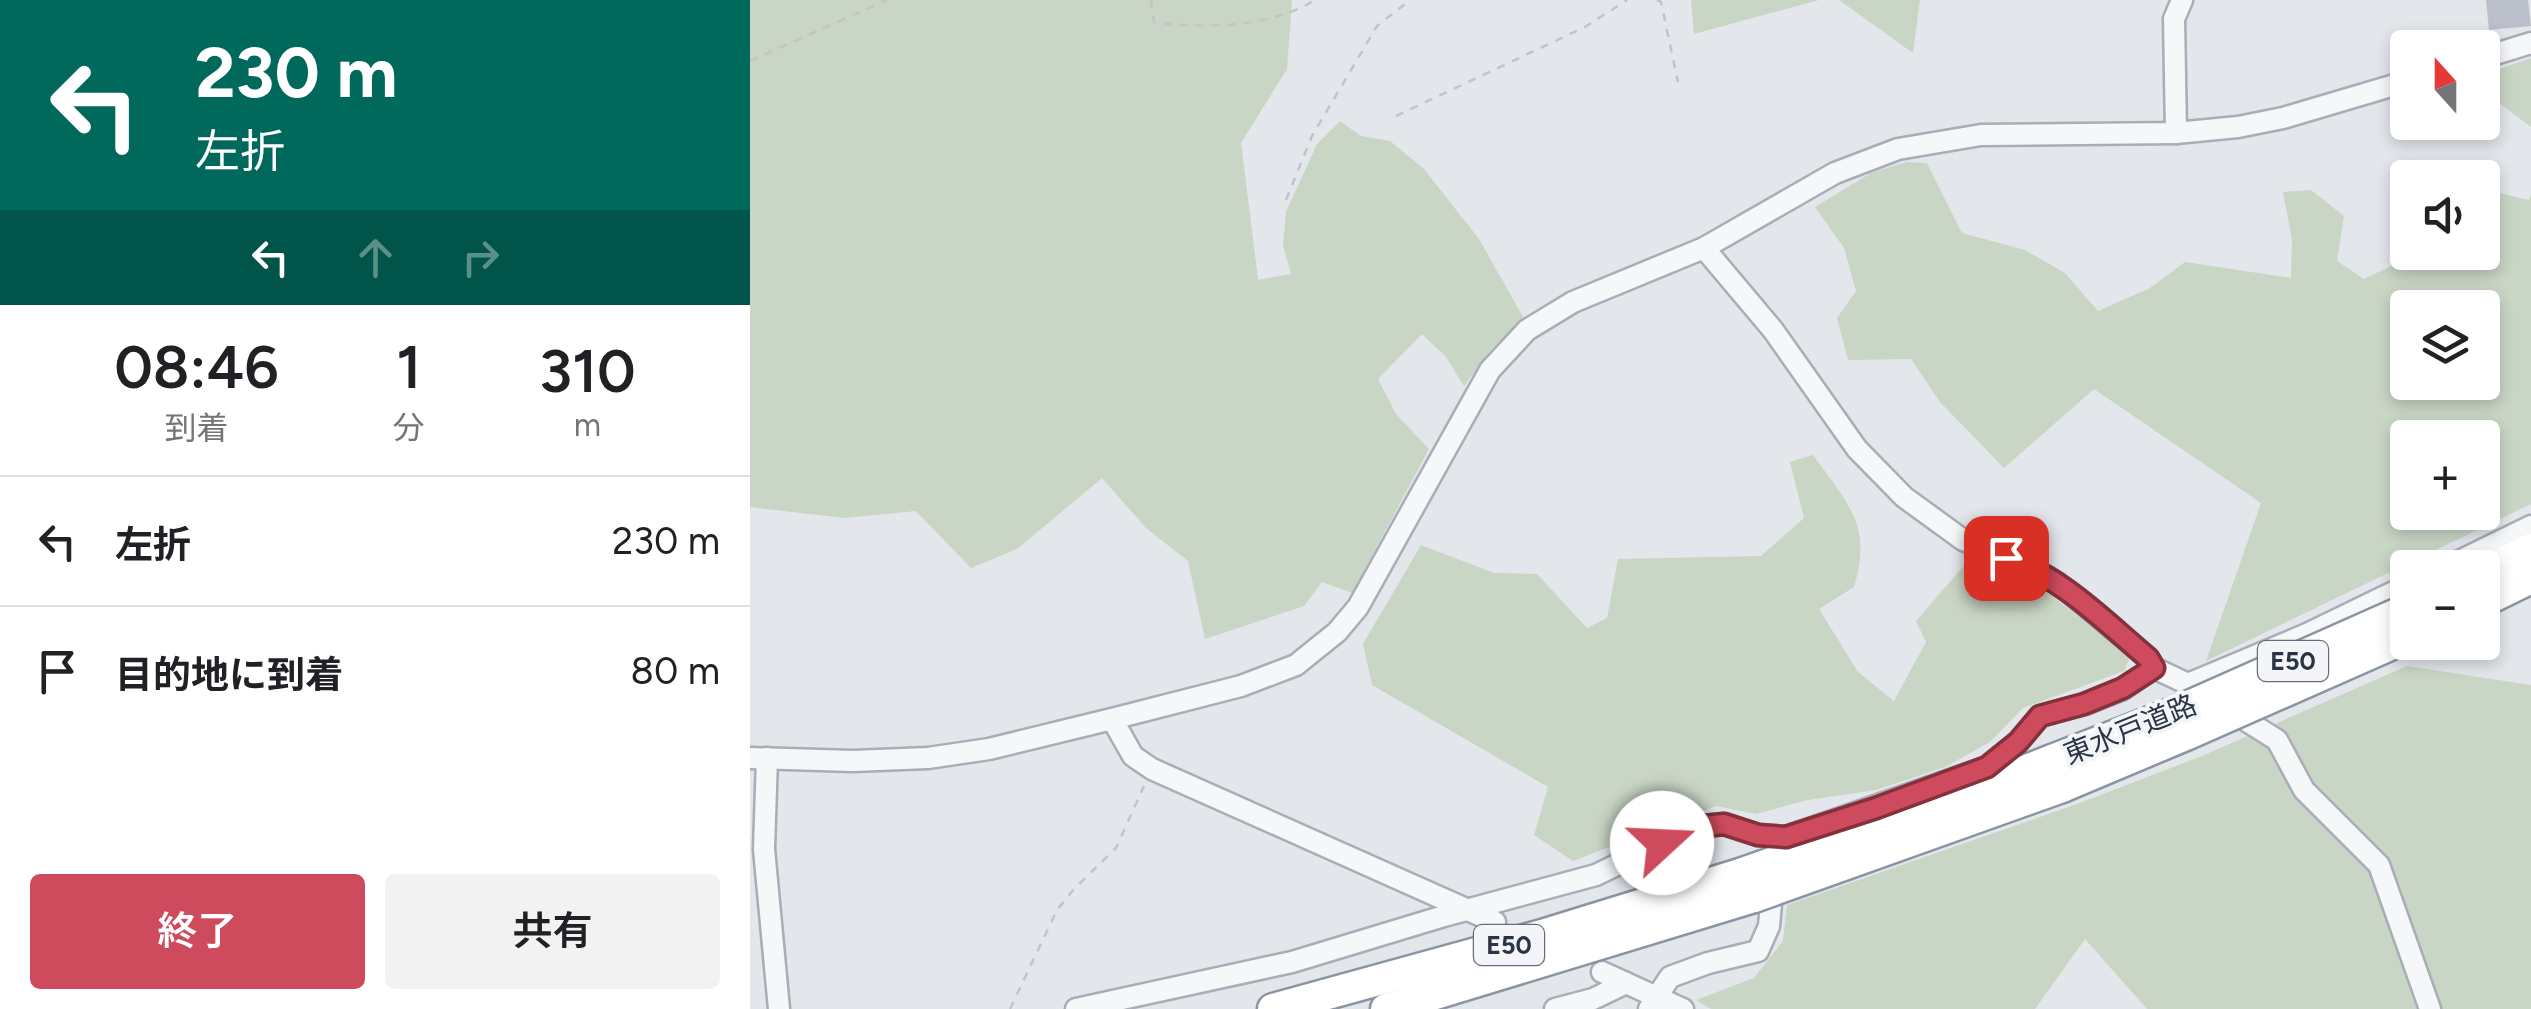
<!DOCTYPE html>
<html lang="ja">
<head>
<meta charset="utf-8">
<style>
	:root { --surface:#fff; --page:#f2f2f2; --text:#202124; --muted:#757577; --line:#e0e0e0; --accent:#cd4b5d }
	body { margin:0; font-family:Figtree,"Noto Sans JP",sans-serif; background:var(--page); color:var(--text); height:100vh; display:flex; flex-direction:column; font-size:38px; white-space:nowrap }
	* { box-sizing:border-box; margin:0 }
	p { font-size:32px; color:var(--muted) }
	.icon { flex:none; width:55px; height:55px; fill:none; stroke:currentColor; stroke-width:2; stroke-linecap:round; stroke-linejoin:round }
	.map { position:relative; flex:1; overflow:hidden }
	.details { display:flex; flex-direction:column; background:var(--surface); width:750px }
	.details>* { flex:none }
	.hud { background:#00695c; color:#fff; overflow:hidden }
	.needle { width:65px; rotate:339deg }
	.tools { position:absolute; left:1640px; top:30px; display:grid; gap:20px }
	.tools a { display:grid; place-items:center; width:110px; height:110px; border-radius:10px; background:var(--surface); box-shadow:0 5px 15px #0003; font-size:50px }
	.pin { position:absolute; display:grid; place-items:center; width:85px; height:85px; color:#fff; margin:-42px; border-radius:20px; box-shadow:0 5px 15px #0006 }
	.me { position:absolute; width:110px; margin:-55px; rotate:70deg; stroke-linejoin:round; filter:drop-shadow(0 0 8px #0008) }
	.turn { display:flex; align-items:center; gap:35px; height:210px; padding:0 30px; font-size:45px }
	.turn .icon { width:130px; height:130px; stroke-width:2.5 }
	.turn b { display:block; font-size:70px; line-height:85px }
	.lanes { display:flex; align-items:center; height:95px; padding:0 30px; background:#0003; justify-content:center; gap:50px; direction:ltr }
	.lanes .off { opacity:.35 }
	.eta { display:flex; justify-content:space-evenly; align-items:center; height:170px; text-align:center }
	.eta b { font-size:60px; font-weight:600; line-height:70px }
	.action { display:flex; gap:20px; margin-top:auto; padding:20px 30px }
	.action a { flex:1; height:115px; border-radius:10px; background:var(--accent); color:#fff; font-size:40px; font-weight:600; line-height:115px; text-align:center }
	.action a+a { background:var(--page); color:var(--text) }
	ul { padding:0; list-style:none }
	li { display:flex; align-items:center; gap:30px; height:130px; padding:0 30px; border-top:2px solid var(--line) }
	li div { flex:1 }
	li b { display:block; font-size:38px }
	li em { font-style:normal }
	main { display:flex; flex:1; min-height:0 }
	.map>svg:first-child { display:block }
	.green { fill:#c9d5c5; fill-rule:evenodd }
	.building { fill:#bbbfc9 }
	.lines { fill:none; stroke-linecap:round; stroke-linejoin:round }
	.minor-casing { stroke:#a8adb6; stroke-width:25 }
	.highway-casing { stroke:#8b94a2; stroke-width:35 }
	.path { stroke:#c1c4ca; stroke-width:2.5; stroke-dasharray:8 8; stroke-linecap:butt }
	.minor { stroke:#f6f7f9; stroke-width:20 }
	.highway { stroke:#fff; stroke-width:30 }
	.highway-bridge-casing { stroke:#8b94a2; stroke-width:35; stroke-linecap:butt }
	.highway-bridge { stroke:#fff; stroke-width:30 }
	.route-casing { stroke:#85313c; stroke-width:25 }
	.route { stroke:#cd4b5d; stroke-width:18 }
	.labels { text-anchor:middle; stroke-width:8; stroke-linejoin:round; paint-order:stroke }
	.shield { fill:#f3f5f8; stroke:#676e7a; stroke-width:2.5 }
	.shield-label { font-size:25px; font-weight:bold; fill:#2b3444 }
	.street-label { font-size:28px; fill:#2b3444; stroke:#f3f5f8 }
</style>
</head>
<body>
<main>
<section class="details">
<div class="hud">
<div class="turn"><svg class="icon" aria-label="left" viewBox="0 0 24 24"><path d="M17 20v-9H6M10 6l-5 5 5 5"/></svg><div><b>230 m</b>左折</div></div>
<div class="lanes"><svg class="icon" aria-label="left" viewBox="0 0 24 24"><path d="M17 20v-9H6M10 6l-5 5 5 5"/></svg><svg class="icon off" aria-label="ahead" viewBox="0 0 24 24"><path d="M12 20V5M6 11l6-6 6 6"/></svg><svg class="icon off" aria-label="right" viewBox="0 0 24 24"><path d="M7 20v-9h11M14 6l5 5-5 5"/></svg></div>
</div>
<div class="eta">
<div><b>08:46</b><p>到着</p></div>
<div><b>1</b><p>分</p></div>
<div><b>310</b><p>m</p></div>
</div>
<ul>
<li><svg class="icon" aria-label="left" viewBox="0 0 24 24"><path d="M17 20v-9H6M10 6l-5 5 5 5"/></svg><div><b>左折</b></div><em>230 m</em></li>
<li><svg class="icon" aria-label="arrive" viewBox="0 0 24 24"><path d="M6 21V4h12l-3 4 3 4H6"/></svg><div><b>目的地に到着</b></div><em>80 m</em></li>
</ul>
<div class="action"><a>終了</a><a>共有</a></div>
</section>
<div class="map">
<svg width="1781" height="1009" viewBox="0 0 1781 1009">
	<rect width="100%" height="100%" fill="#e3e6eb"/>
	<!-- green -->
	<g class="green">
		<path d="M0 0H542L537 69 491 143 508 280 541 274 533 245 536 212 567 144 590 121 611 136 640 141 674 169 729 239 773 317 739 352 714 386 696 357 672 334 628 379 646 414 679 449 602 593 572 582 554 606 455 639 438 561 396 528 352 478 267 549 221 568 166 511 94 518 0 507Z"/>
		<path d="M941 0H1069L944 34Z"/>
		<path d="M1090 0H1170L1163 53 1089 0Z"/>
		<path d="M1781 58V127L1732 90 1733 75Z"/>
		<path d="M1156 162 1177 163 1212 233 1275 250 1315 273 1348 311 1400 288 1435 262 1541 278 1542 240 1533 192 1561 190 1594 216 1587 261 1614 279 1669 253 1732 252 1733 196 1745 192 1779 200 1781 194V504L1456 661 1511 503 1344 389 1254 468 1190 402 1161 359 1098 360 1087 318 1106 291 1094 248 1065 207 1121 173ZM1658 308H1732V382H1658ZM1658 438H1732V512H1658Z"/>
		<path d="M1063 455C1097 503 1123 524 1104 587L1069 609 1108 672 1144 701 1176 642 1166 621 1223 555 1277 576 1380 658 1374 671 1273 708 1240 742 1195 767 1126 790 1058 800 1006 814 966 806 823 861 784 835 798 787 622 685 613 644 671 545 744 573 787 574 837 628 857 618 868 559 1011 556 1054 518 1040 462Z"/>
		<path d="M1657 666 1781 685V1009H1397L1335 939 1285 1009H961L946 1000 1004 978 1033 941 1037 905 1327 804 1452 756Z"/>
	</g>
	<!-- building -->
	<path class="building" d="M1736 0H1778L1781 26 1739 30Z"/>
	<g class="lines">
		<!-- minor casing -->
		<g class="minor-casing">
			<g id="minor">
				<path d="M1732 58 1781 43"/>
				<path d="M1426 133 1424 19 1432 0"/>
				<path d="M954 248 1023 330 1107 449 1154 497 1213 540 1277 565 1309 584 1398 658 1404 668 1438 684 1527 740 1554 790 1629 865 1680 1009"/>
				<path d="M1695 568 1781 526"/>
				<path d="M1438 684 1557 634 1658 585"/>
				<path d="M362 719 383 756 402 769 745 922"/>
				<path d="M0 758 103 761 178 758 239 749 362 719 491 686 546 665 587 632 608 607 740 370 777 330 823 302 954 248 1085 173 1148 149 1231 135 1426 133 1488 127 1533 118 1658 81"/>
				<path d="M17 758 14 849 29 1009"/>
				<path d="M852 972 933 1009"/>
				<path d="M326 1009 542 962 694 916 846 875 944 827 975 824 1008 835 1036 837 1237 767 1268 742 1290 716 1335 704 1373 689 1404 668"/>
				<path d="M805 1009 843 999 876 983"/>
				<path d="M899 1009 920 977 958 963 1008 951 1019 926 1023 881"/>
			</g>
		</g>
		<!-- highway casing -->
		<g class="highway-casing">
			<g id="highway">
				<path d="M1732 573 1781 549"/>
				<path d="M1732 602 1781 578"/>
				<path d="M1302 760 1428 711"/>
				<path d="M1312 787 1438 734"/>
				<path d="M523 1009 792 935 993 873"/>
				<path d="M636 1009 1004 897"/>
			</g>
		</g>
		<!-- path -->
		<g class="path">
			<path d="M401 0 404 22C455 29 519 28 565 0"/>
			<path d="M907 0 911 2 928 82"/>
			<path d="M0 61 137 0"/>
			<path d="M646 116 835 27 877 0"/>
			<path d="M536 200 562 136 627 26 660 0"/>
			<path d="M260 1009 307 910 324 889 366 848 394 786"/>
		</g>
		<!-- minor -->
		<use href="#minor" class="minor"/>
		<!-- highway -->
		<use href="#highway" class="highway"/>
		<!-- highway-bridge casing -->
		<g class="highway-bridge-casing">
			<g id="highway-bridge">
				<path d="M1428 711 1658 609"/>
				<path d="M1438 734 1658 637"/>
				<path d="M993 873 1213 795 1302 760"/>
				<path d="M1004 897 1312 787"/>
			</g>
		</g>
		<!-- highway-bridge -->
		<use href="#highway-bridge" class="highway-bridge"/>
	</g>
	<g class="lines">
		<!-- route casing -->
		<g class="route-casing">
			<path id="route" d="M912 843 944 827 974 824 1008 835 1036 837 1126 808 1237 767 1268 742 1290 716 1334 704 1373 688 1404 668 1398 658C1354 621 1312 577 1256 558"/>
		</g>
		<!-- route -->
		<use href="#route" class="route"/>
	</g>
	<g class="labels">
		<!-- shield labels -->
		<g class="shield">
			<rect x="1508" y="641" width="70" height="40" rx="8"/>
			<rect x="724" y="925" width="70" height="40" rx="8"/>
		</g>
		<g class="shield-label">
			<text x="1543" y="670">E50</text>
			<text x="759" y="954">E50</text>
		</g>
		<!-- street labels -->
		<g class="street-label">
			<text transform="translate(1380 729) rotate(-22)" y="10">東水戸道路</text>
		</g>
	</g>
</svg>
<div class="tools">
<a><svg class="needle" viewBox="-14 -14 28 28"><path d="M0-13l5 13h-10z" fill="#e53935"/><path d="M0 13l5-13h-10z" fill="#757577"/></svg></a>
<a><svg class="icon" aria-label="sound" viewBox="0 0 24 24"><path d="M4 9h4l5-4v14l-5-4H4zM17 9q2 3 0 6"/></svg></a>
<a><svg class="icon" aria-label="layers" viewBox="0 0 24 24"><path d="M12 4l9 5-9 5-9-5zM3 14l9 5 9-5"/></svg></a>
<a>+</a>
<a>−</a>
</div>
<div class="pin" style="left:1256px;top:558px;background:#d93025"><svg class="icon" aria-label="arrive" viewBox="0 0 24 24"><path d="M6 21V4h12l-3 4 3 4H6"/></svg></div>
<svg class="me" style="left:912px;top:843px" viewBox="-20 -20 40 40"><circle r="19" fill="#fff"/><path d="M0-13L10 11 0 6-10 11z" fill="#cd4b5d"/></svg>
</div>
</main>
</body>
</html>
